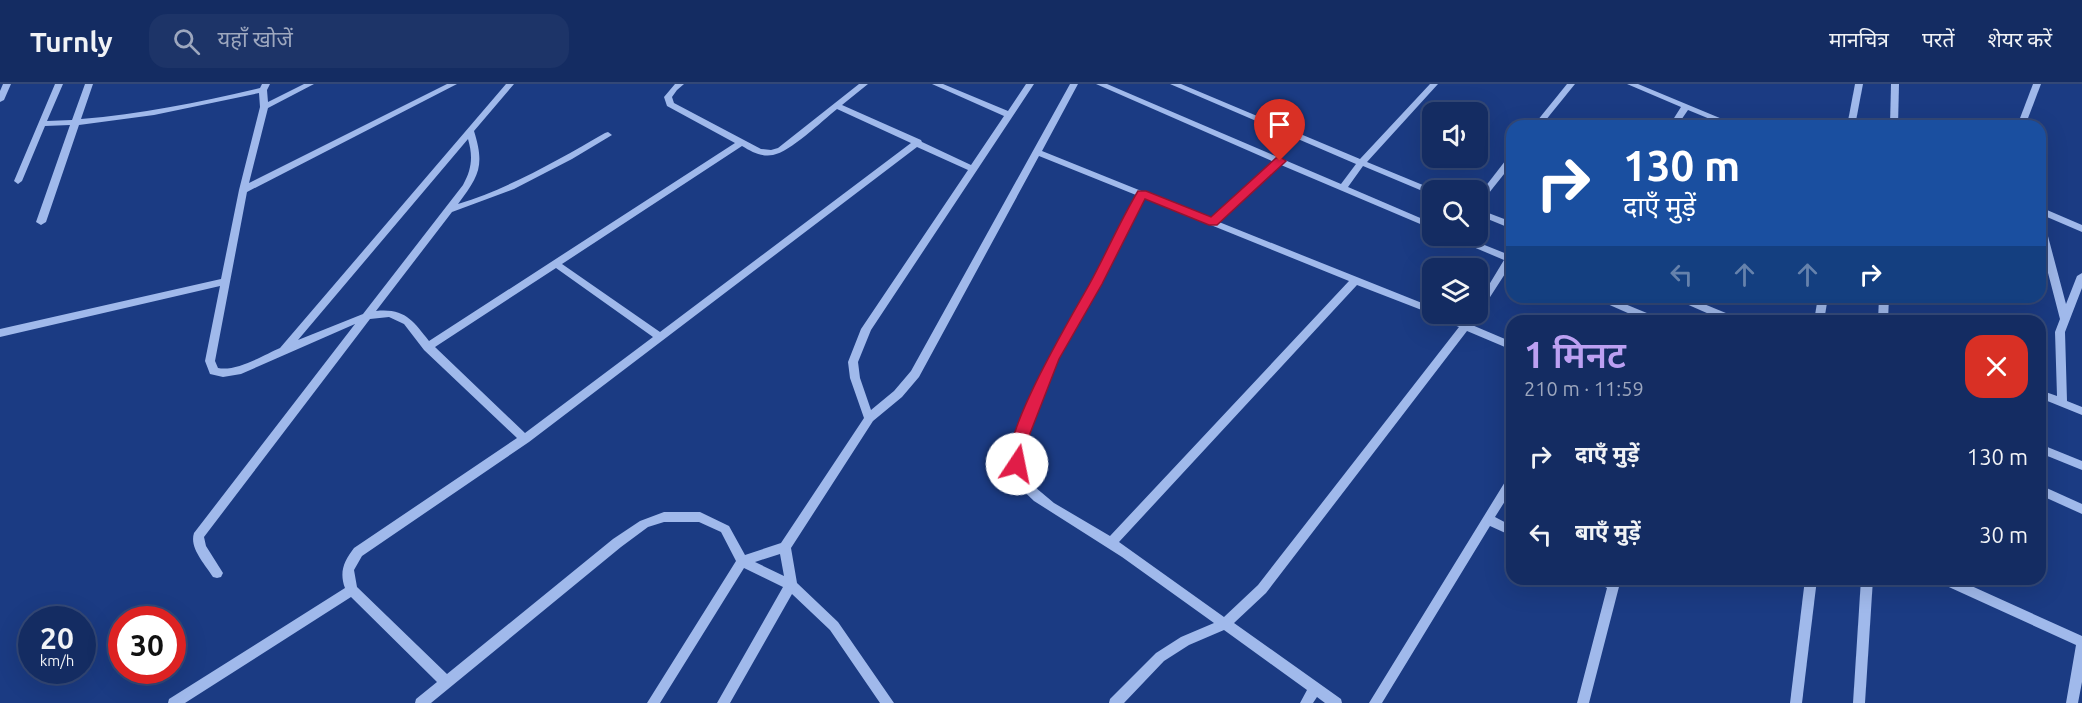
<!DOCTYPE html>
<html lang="hi">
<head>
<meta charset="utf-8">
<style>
	:root { --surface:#142c62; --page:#1d3468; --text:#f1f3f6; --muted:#9da7be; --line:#334877; --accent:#bca0f2 }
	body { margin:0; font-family:Ubuntu,"Noto Sans Devanagari",sans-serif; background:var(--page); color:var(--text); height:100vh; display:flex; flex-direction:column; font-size:22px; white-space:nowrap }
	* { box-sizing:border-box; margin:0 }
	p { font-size:20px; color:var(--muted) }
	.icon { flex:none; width:33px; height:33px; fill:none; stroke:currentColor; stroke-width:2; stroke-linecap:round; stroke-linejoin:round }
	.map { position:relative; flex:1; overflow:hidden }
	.details { position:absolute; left:1506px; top:231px; width:540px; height:270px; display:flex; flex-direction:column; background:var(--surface); border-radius:18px; box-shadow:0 6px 24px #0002,0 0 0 2px var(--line) }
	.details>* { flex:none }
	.banner { position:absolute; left:1506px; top:36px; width:540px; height:183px; border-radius:18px; box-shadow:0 6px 24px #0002,0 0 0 2px var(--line); background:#1a4fa0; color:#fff; overflow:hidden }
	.controls { position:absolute; left:1422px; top:18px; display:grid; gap:12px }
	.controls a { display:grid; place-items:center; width:66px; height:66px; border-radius:12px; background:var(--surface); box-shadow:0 6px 24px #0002,0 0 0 2px var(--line); font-size:30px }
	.speed { position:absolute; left:18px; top:522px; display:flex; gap:12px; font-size:30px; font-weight:700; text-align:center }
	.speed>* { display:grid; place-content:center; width:78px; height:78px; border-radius:50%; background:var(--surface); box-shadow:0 6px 24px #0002,0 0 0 2px var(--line); line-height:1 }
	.speed small { font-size:15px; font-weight:400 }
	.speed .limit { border:9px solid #d22; background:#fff; color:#111 }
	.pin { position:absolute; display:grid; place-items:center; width:51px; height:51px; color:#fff; margin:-62px -26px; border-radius:50% 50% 50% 0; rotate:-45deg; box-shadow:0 0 6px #0007 }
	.pin .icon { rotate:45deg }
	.me { position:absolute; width:66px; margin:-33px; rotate:11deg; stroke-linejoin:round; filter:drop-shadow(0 0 4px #0008) }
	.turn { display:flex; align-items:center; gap:21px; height:126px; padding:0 18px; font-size:27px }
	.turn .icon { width:78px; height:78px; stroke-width:2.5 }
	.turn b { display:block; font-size:42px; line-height:51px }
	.lanes { display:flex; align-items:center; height:57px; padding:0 18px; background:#0003; justify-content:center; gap:30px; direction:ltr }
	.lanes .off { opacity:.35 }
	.round { display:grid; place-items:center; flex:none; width:63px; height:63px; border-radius:18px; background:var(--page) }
	.summary { display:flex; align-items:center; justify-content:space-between; height:102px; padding:0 18px }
	h1 { font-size:36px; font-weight:600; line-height:45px; color:var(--accent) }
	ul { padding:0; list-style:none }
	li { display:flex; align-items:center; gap:18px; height:78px; padding:0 18px }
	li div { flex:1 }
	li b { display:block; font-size:22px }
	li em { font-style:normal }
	header { display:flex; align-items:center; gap:36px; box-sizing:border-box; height:84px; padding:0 30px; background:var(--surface); border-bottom:2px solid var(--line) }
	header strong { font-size:28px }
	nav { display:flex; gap:33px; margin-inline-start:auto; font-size:21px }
	.search { width:420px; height:54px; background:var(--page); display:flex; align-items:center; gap:15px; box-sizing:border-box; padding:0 21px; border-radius:18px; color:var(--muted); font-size:22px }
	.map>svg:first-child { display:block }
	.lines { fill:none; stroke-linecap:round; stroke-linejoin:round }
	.minor { fill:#a0b9eb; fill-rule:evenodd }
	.route { fill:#e11d48; stroke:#92132f; stroke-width:1.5 }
</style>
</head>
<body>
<header>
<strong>Turnly</strong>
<div class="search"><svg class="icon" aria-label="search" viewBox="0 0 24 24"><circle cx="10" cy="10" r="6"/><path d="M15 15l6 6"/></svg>यहाँ खोजें</div>
<nav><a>मानचित्र</a><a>परतें</a><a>शेयर करें</a></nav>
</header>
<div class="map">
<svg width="2082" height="619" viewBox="0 0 2082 619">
	<rect width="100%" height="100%" fill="#1b3b83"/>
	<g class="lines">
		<!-- minor -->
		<g class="minor">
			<path d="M3 0H11L4 16 0 18V7Z"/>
			<path d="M55 0H63L47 37 72 36 85 0H93L81 35C141 30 201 18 260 4L262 0H270L267 6 268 18 304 0H314L268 24 249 99 447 0H457L247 108 215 277 218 284C236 288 264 271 280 264L506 0H514L474 47C485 82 479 92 458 120 510 104 558 76 605 49L608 48 612 51 572 75 514 105 452 128 376 227C405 224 413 237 429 257L735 59 667 22 664 13 675 0H684L677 6 672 13 674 19 761 65 771 66 778 64 859 0H868L842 21 921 56 922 58 971 81 1004 32 932 0H943L1008 27 1026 0H1034L871 246 858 278 860 294 871 326 894 307 911 287 1070 0H1078L1042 67 1211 135 1274 78 1096 0H1107L1341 100 1356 80 1170 0H1181L1360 75 1430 0H1438L1367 78 1435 106H1432V111L1363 82 1348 103 1432 139V145L1281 81 1219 138 1432 223V230H1445L1464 237 1470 230H1478V219L1504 176 1452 154 1451 152H1462L1512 172V179L1472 241 1512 258V266L1467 247 1266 509 1234 539 1341 615 1342 619H1325L1317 613 1313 619H1300L1307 606 1224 546 1189 561 1164 577 1124 619H1109L1110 615 1156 569 1181 553 1214 539 1122 473 1034 417 1011 395 1012 365 1048 275 1091 200 1136 111 1039 72 919 293 902 313 873 337 791 464 797 499 838 538 894 619H880L830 546 792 510 730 619H717L783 503 744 484 660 619H647L736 477 721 448 699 438H664L648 443 621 463 431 619H415L416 615 437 598 351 513 185 619H168L169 615 345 504C339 488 344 477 354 464L517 354 424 266 404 240 389 233 370 235 204 453 206 462 223 489 221 493 217 494 213 493C205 480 189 464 194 449L355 240 241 290 223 293 210 290 205 277 220 202 0 253V245L221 195 239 106 260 23 259 9 154 31 79 41 46 138 41 141 36 138 70 41 45 42 22 97 18 100 14 97ZM837 25 911 59 660 248 562 180 742 62C752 68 761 73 773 71 790 68 822 37 837 25ZM468 55C473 72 472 85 463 101L363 230 298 256ZM917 63 968 86 861 245 848 278 850 294 864 334 781 459 745 471 729 442 700 428H664L640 437 613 455 447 590 357 503 354 486 362 472 529 358ZM1144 114 1349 197 1110 452 1054 419 1023 393 1022 365 1058 275 1101 200ZM556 184 653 253 525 349 435 263ZM1357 201 1432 230 1434 233 1459 243 1258 501 1224 533 1119 458ZM780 470 784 492 755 478Z"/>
			<path d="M1567 0H1575L1541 42H1533Z"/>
			<path d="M1627 0H1638L1739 42H1727L1688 26 1677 42H1669L1681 23Z"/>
			<path d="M1855 0H1863L1855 42H1847Z"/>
			<path d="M1891 0H1899L1898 42H1890Z"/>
			<path d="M2033 0H2041L2025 42H2017Z"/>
			<path d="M1512 71V80L1481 119 1478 120V112L1509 72Z"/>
			<path d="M2040 123 2082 141V148L2040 130Z"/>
			<path d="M1478 125 1512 138V145L1478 131Z"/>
			<path d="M2040 138 2045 141 2066 220 2077 192 2082 189V204L2065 248 2067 317 2082 323V331L2040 314V306L2057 312 2055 248 2060 235 2040 158Z"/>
			<path d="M1594 213H1608L1659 234 1660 237H1646L1596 215Z"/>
			<path d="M1673 213H1687L1738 234 1739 237H1725L1675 215Z"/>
			<path d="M1818 213H1828L1824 237H1814Z"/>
			<path d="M1879 213H1889L1888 237H1878Z"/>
			<path d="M2040 360 2082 377V386L2040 369Z"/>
			<path d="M1512 391V406L1495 433 1512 442V452L1490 442 1382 619H1369L1508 393Z"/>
			<path d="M2040 401 2082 420V430L2040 411Z"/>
			<path d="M1596 495H1621L1589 619H1577L1607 504 1598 499Z"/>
			<path d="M1805 495H1817L1802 619H1790Z"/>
			<path d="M1861 495H1873L1865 619H1853Z"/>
			<path d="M1938 495H1956L2082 552V598L2078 619H2066L2076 561 1940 499Z"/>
		</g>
	</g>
	<!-- route -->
	<path class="route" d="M1280 73 1286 77 1284 79 1217 141H1209L1145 115 1102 200 1059 275 1024 365 1022 384H1011C997 356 1073 230 1089 201 1106 170 1120 137 1138 107H1146L1211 133 1276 74Z"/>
</svg>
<div class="controls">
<a><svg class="icon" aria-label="sound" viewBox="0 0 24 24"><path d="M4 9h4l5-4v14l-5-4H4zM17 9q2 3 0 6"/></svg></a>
<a><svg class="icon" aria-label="search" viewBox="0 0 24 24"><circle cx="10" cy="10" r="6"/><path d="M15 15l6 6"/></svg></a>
<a><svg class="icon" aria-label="layers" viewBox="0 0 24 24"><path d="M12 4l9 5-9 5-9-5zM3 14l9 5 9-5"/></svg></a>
</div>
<div class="speed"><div>20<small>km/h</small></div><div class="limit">30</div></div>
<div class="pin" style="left:1280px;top:77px;background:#d93025"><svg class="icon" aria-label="arrive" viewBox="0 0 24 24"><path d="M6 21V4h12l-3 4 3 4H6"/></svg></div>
<svg class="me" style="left:1017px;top:380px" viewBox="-20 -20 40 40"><circle r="19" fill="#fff"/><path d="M0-13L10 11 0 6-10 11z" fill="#e11d48"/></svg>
<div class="banner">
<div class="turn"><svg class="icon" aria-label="right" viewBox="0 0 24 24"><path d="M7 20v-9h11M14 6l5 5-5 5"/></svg><div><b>130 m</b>दाएँ मुड़ें</div></div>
<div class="lanes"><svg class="icon off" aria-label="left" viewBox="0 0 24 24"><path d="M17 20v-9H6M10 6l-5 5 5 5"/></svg><svg class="icon off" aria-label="ahead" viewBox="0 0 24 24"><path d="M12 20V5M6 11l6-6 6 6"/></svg><svg class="icon off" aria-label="ahead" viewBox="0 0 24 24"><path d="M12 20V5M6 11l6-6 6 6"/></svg><svg class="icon" aria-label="right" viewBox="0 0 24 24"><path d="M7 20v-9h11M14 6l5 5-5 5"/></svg></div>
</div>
<section class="details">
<div class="summary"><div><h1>1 मिनट</h1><p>210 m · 11:59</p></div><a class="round" style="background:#d93025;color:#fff"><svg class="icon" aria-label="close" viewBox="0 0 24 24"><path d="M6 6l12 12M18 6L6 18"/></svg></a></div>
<ul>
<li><svg class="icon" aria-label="right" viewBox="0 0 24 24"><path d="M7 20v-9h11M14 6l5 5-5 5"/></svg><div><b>दाएँ मुड़ें</b></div><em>130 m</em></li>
<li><svg class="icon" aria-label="left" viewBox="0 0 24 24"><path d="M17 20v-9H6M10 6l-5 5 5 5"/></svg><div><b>बाएँ मुड़ें</b></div><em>30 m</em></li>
</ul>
</section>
</div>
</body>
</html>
